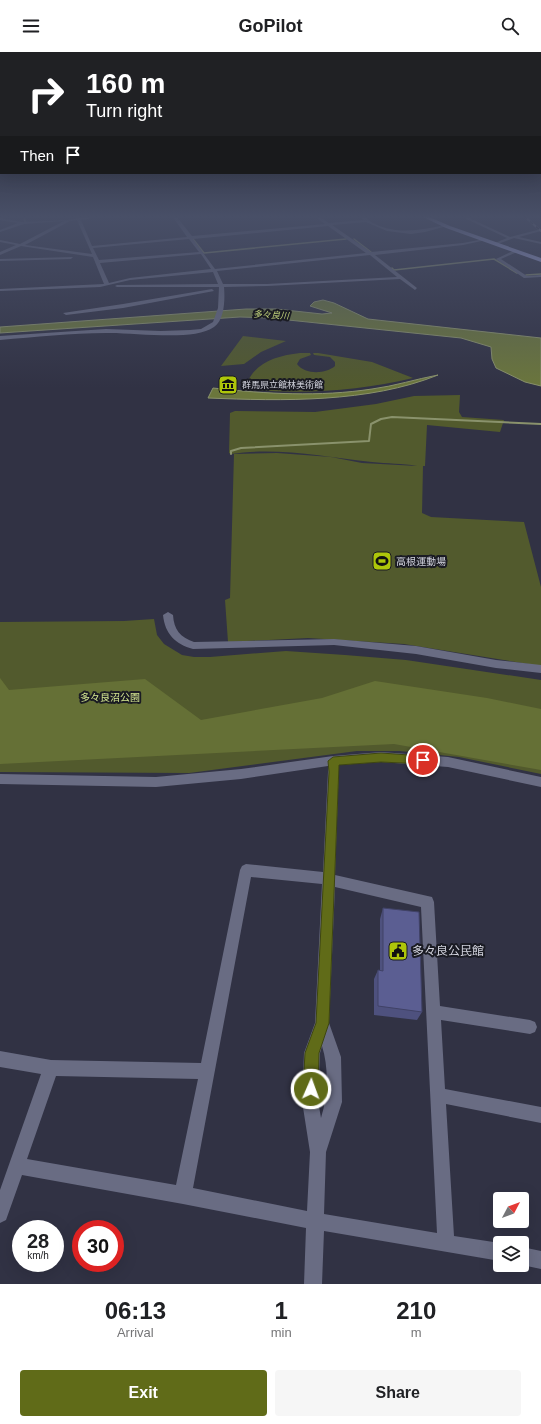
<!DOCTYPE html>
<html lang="en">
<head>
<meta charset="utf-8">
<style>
	:root { --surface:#fff; --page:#f6f6f6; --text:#202124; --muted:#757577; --accent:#606b18 }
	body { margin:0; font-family:Helvetica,"Noto Sans JP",sans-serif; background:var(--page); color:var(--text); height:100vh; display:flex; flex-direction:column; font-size:15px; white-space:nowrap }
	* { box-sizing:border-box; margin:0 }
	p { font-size:13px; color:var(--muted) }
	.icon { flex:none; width:22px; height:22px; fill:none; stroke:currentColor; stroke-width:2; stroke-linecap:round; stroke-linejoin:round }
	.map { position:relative; height:1232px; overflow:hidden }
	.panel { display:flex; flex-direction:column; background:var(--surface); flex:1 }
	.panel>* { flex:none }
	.banner { position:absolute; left:0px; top:0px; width:541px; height:122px; box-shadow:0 4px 16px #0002; background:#202124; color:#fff; overflow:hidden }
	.needle { width:26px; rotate:49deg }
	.controls { position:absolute; left:493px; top:1140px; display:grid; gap:8px }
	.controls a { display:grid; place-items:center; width:36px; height:36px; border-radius:4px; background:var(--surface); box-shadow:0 4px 16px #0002; font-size:20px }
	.speed { position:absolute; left:12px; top:1168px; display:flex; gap:8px; font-size:20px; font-weight:700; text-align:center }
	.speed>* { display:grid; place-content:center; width:52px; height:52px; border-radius:50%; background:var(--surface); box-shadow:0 4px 16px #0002; line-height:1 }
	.speed small { font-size:10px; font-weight:400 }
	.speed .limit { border:6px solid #d22; background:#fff; color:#111 }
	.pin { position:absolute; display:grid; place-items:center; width:34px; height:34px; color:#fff; margin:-17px; border:2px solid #fff; border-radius:50%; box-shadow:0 1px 4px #0007 }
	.me { position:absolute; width:44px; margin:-22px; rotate:2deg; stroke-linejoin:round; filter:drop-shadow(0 0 3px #0008) }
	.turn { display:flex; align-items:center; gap:14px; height:84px; padding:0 20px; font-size:18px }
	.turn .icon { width:52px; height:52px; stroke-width:2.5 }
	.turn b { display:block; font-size:28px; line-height:34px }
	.then { display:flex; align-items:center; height:38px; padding:0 20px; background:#0003; gap:8px; font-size:15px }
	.eta { display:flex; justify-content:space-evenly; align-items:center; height:68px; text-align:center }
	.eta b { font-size:24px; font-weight:800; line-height:28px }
	.cta { display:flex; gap:8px; margin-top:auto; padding:8px 20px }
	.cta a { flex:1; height:46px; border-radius:4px; background:var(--accent); color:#fff; font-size:16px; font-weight:800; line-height:46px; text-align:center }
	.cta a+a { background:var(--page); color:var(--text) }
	header { display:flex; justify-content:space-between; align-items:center; height:52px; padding:0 20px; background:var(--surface); font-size:18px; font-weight:800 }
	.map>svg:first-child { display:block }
	.green { fill:#525a2d }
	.forest { fill:#657036 }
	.water { fill:#6b763c; stroke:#8a926c }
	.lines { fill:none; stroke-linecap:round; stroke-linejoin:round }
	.stream-far1 { stroke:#8a926c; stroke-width:1.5 }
	.stream { stroke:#8a926c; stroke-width:2 }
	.minor { fill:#696c83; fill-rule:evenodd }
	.highway { fill:#b2b7f1; fill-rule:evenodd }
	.rail-casing { stroke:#9b9ca9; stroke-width:2 }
	.rail { stroke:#1a1b23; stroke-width:1.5; stroke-dasharray:4; stroke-linecap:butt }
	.wall { fill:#4e517e }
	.building { fill:#5b5e92; stroke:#404266 }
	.route { fill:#606b18; stroke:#3e4610 }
	.labels { text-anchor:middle; stroke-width:4; stroke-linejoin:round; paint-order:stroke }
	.far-water-label { font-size:9px; font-style:italic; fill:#c1d27b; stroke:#1a1b23 }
	.far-poi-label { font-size:9px; fill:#d1d2dd; stroke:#1a1b23; text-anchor:start }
	.poi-label { font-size:10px; fill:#d1d2dd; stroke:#1a1b23; text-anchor:start }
	.park-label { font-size:10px; fill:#d6e891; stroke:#1a1b23 }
	.near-poi-label { font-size:12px; fill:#d1d2dd; stroke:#1a1b23; text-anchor:start }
</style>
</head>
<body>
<header><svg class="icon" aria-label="menu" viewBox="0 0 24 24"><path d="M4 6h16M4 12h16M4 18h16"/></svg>GoPilot<svg class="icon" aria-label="search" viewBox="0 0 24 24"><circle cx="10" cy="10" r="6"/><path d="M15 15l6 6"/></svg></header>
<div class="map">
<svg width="541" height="1232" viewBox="0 0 541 1232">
	<rect width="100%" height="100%" fill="#313244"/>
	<!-- green -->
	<g class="green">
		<path d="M243 284 286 289 261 300 244 312 221 314Z"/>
		<path d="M300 301H310L311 303 300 307 297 312C305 323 326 322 335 314V310L330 305 314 303 313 301H318L372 310 413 326C358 339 302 343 245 337 252 311 275 304 300 301Z"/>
		<path d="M460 343 459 360 462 365 504 368 500 380 427 373 425 414H423L422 461 431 465 524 470 541 535V614L404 592 308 586 228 590 225 548 230 546 234 402 277 401 331 405 362 411 417 414C403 411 387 412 372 410 325 405 277 395 231 402L229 401 230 361 235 359 315 360 376 352 414 344Z"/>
		<path d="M154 567 157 583 164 592 182 603 194 605H210L286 599 345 603 406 608 541 628V722L459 705 400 699H357L189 721 0 720V570L124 569Z"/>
	</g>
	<!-- forest -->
	<path class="forest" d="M0 626 9 638 145 627 201 668 322 646 375 629 487 646 541 657V718L394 692 0 712Z"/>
	<!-- water -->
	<g class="water">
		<path d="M323 248 334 251 368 267 541 286V334L525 330 496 316 492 307 491 295 461 286 269 266 240 265 0 281V275L246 257H276L322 262 332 261 310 254 314 250Z"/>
		<path d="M438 323C369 351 282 349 208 346L213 336C267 342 319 345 372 337 395 334 416 327 438 323Z"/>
	</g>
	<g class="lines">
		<!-- stream-far1 -->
		<g class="stream-far1">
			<path d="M24 164 25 170"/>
			<path d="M193 187 204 201 346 187"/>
			<path d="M354 187 371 200"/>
			<path d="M392 216 394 218 494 207 517 221"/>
			<path d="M526 223 541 222"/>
		</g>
		<!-- stream -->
		<path class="stream" d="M231 402V399L241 396 369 389 371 372 381 367 392 365 541 372"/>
		<!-- minor -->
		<g class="minor">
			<path d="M93 164H104L81 168 92 194 187 185 172 164H176L192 184 325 172 314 164H318L329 171 363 168 360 165 362 164C367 166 370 170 375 172 398 183 422 178 445 173L447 174 425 180 411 182 387 179 366 170 332 173 371 200 463 191 484 187 486 188 463 193 375 203 417 236 415 238 400 227 267 234 224 235C225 246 225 268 214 275 193 290 133 280 106 281 71 281 35 285 0 288V284L106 277 161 279 190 278 201 277 213 270 218 256 219 235H117L115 234 117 233 218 232 213 220 130 228 100 235 0 239V237L104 232 93 205 21 194 0 203V200L16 193 0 190V188L20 192 64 169 24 172 0 180V178L18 171 0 168V166L22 170 67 168ZM77 168 92 202 25 193 70 169ZM328 174 366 201 215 217 193 187ZM189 187 199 200 99 208 93 196ZM201 202 211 217 130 226 109 231 100 211ZM370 203 397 225 267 232H223L217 219Z"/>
			<path d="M460 164H465L510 185 541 177V179L519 185 541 190V192L514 186 495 193V191L507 186Z"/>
			<path d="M515 198 519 199 501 207 527 224 541 223V225L524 226 496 207Z"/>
			<path d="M73 205 71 207 0 209V207Z"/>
			<path d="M212 237 214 239 123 256 66 263 63 261 123 252Z"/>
			<path d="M168 560 173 563C174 578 180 585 194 590L334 587 416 594 496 608 541 613V621L496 616 416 602 334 593 193 597C175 592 165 582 163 563Z"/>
			<path d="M381 700 448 705 541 725V735L448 715 381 710 339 713 335 823 432 845 434 850 440 954 530 968 535 970 537 975 535 980 530 982 441 968 445 1037 541 1055V1071L446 1052 454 1184 500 1191V1209L324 1179 322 1232H304L306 1176 183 1152 22 1123 6 1168 0 1171V1138L41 1022 0 1015V999L51 1008 201 1011 240 818 242 814 246 812 323 820 328 720V714L241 727 156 735 0 732V722L156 725 241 717 333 704ZM251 825 322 832 315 971 304 1001 302 1049 310 1100 307 1159 193 1136ZM335 835 421 855 437 1181 324 1162 326 1100 342 1050 341 1005 329 971ZM322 994C329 1016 328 1044 321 1066L318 1049 320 1001ZM56 1024 198 1027 176 1133 27 1107Z"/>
			<path d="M522 1195 541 1199V1217L522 1213Z"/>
		</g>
		<!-- highway -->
		<path class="highway" d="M421 164H427L450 174 541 206V210L446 176Z"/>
		<!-- rail casing -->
		<g class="rail-casing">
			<path id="rail" d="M524 164 541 179"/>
		</g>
		<!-- rail -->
		<use href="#rail" class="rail"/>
	</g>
	<!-- wall -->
	<path class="wall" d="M383 856 422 960 417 968 374 963V927L378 918H380V867Z"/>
	<!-- building -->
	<path class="building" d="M383 856 419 860 422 960 378 954V918L383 919Z"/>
	<!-- sky -->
	<linearGradient id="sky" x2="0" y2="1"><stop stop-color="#1b1c25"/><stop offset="0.49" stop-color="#484f67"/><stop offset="1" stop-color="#484f67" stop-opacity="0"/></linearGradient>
	<rect width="541" height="336" fill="url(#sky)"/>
	<!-- route -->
	<path class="route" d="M381 701 423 704 428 708 423 712 381 710 339 713 329 971 319 1001 318 1037 316 1042 311 1044 306 1042 303 1037 305 1001 316 971 329 720 328 709 333 705Z"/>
	<!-- icons -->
	<defs>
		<g id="museum-square" transform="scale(1)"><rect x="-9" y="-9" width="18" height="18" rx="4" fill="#aec60a" stroke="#1a1b23"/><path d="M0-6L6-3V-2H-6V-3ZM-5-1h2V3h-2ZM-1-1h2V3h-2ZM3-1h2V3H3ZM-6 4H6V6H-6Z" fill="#111"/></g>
		<g id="stadium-square" transform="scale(1)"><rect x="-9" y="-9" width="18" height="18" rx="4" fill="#aec60a" stroke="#1a1b23"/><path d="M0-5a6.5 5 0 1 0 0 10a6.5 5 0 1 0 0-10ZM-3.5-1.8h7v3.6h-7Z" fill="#111"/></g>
		<g id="civic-square" transform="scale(1)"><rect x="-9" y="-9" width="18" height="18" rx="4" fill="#aec60a" stroke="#1a1b23"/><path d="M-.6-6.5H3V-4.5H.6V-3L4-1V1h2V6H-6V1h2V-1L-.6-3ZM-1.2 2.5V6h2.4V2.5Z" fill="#111"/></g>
	</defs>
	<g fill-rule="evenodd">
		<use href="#museum-square" x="228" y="333"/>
		<use href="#stadium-square" x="382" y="509"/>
		<use href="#civic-square" x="398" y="899"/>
	</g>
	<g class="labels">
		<!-- far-water labels -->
		<g class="far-water-label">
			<text transform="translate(271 263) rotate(3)" y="3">多々良川</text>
		</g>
		<!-- far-poi labels -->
		<g class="far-poi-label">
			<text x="242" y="336">群馬県立館林美術館</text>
		</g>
		<!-- poi labels -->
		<g class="poi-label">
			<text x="396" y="513">高根運動場</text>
		</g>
		<!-- park labels -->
		<g class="park-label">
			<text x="110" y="649">多々良沼公園</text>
		</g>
		<!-- near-poi labels -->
		<g class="near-poi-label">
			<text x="412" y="903">多々良公民館</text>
		</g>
	</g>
</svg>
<div class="controls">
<a><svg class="needle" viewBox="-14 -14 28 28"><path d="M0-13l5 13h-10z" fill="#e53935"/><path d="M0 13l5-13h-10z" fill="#757577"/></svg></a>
<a><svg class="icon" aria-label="layers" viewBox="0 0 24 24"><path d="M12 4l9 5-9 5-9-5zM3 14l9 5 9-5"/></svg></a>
</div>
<div class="speed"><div>28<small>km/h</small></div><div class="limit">30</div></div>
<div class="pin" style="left:423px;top:708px;background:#d93025"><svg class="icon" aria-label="arrive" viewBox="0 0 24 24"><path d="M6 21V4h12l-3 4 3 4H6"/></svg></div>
<svg class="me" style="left:311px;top:1037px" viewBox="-20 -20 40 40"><circle r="17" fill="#606b18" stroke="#fff" stroke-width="3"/><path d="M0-11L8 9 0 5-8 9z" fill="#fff"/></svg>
<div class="banner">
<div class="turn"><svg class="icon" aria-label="right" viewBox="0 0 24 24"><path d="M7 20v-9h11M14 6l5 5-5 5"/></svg><div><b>160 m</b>Turn right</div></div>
<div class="then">Then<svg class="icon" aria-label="arrive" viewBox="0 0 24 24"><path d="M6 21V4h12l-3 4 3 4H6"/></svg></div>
</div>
</div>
<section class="panel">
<div class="eta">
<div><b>06:13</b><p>Arrival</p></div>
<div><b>1</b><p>min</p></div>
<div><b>210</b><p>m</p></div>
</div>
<div class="cta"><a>Exit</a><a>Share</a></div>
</section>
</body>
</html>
